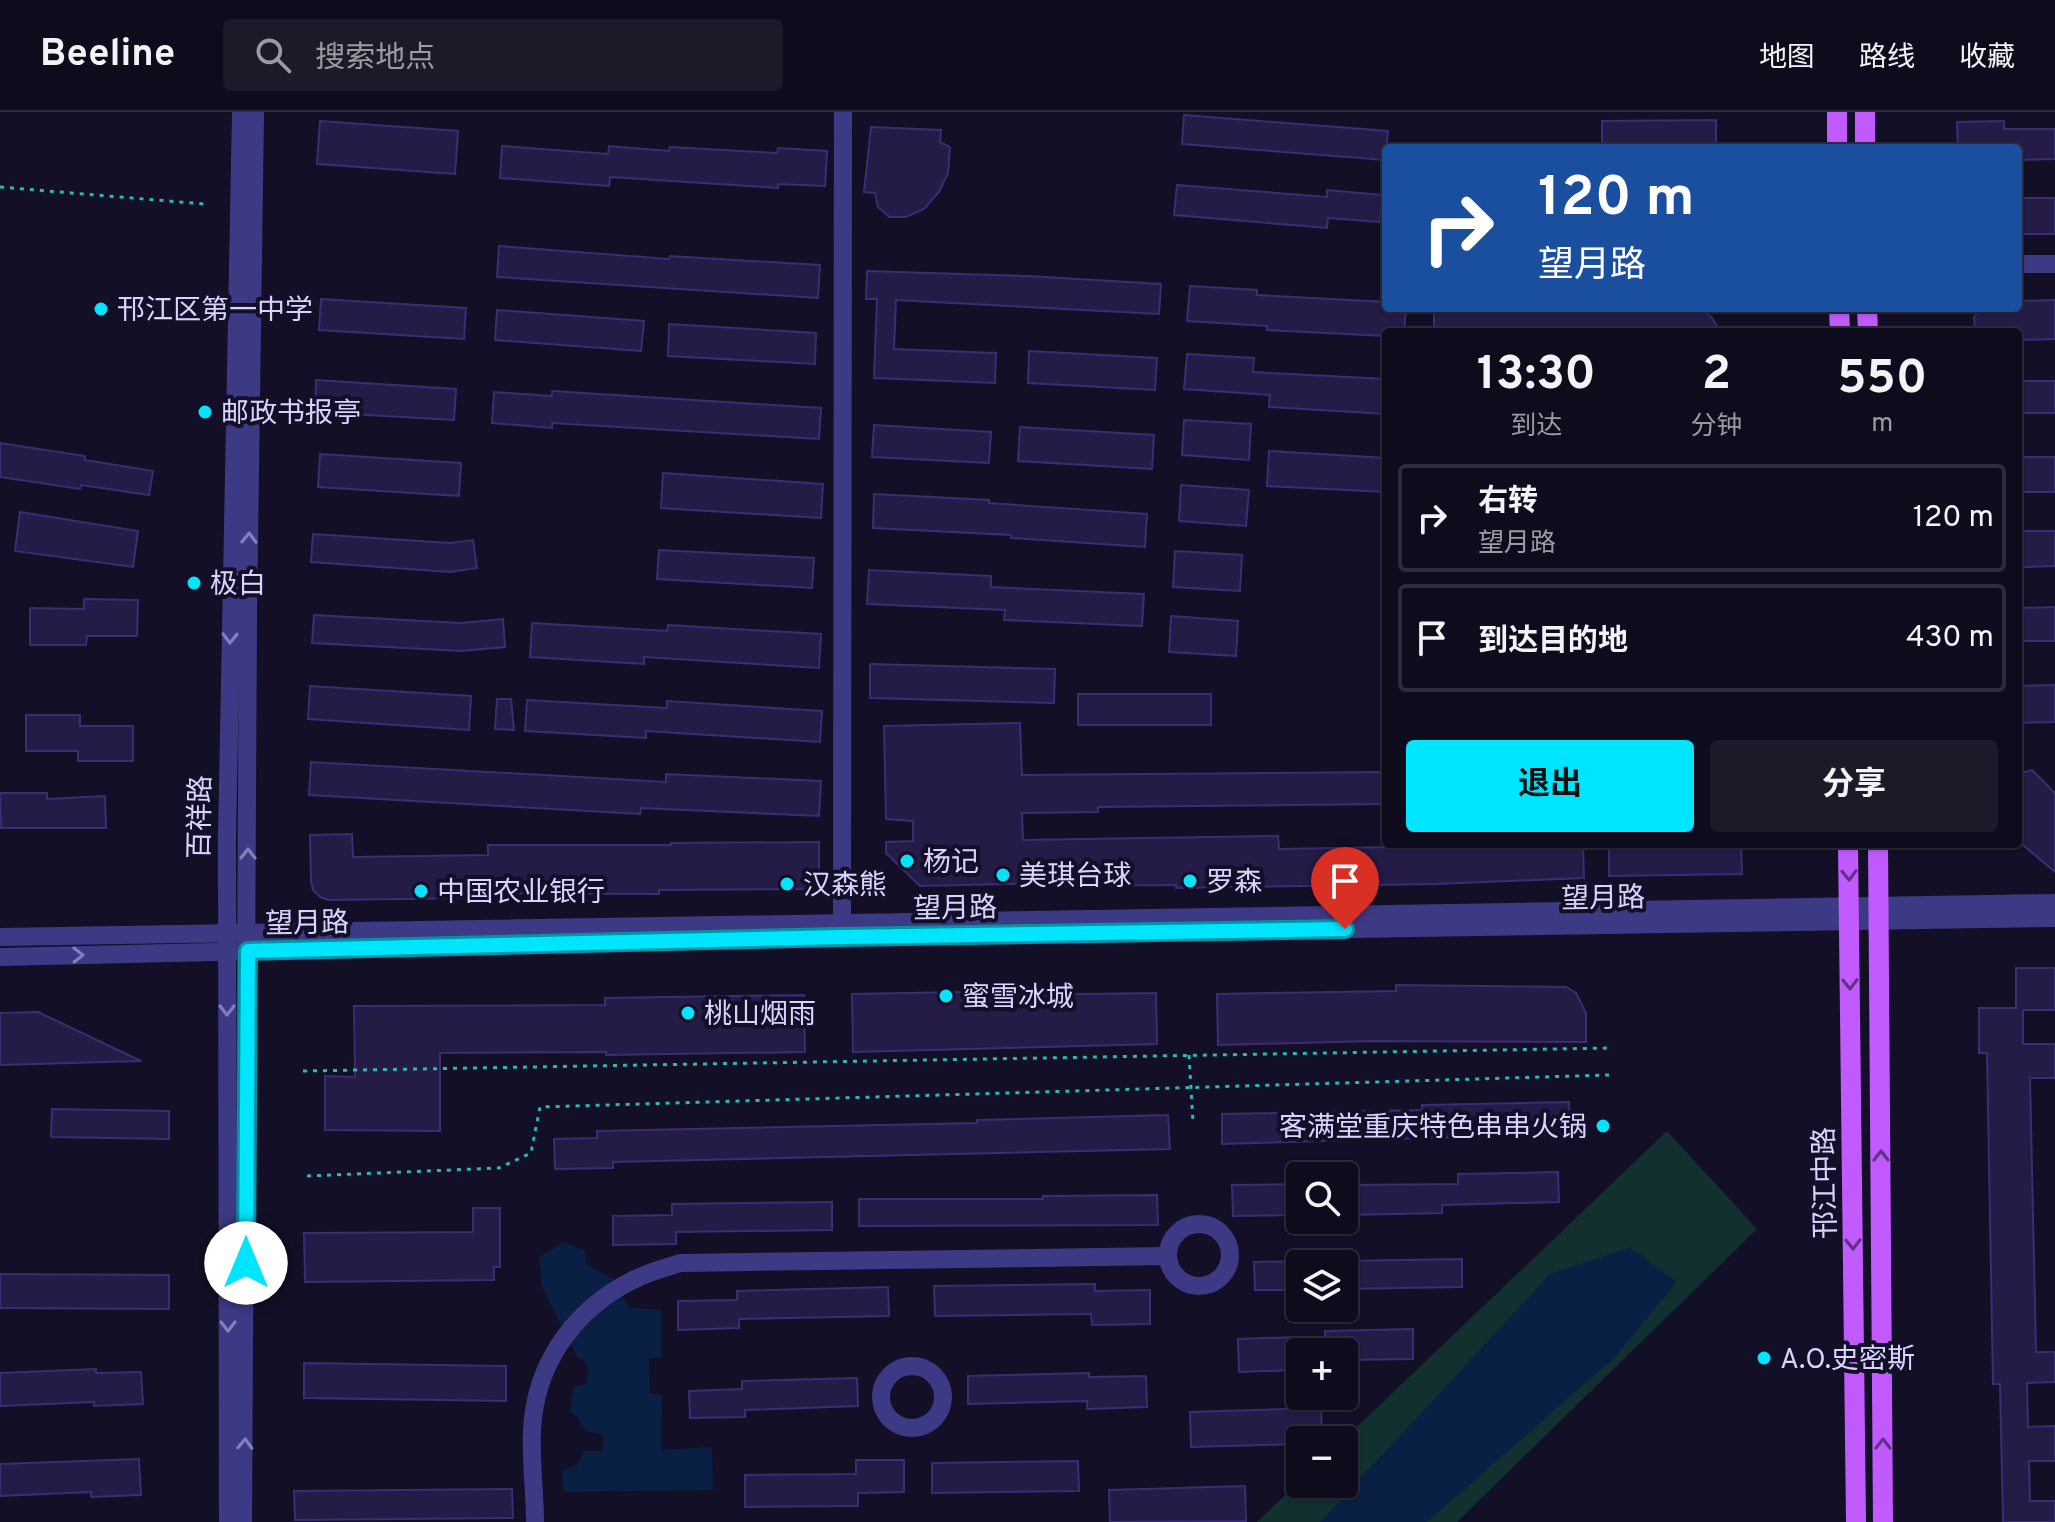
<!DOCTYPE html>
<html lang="zh">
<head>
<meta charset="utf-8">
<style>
	:root { --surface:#0e0b1c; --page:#1c1929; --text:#f1f3f6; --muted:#9b9ba3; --line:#2e2b3b; --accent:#00e5ff }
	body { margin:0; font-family:Overpass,"Noto Sans SC",sans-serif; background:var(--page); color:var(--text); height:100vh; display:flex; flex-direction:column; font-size:30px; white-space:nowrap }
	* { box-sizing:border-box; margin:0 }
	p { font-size:26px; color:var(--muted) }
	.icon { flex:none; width:44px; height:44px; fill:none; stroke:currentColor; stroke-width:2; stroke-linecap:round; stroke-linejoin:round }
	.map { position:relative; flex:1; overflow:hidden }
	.sheet { position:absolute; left:1382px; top:216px; width:640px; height:520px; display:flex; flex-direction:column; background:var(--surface); border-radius:8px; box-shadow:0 2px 6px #0004,0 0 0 2px var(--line) }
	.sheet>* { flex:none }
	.hud { position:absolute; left:1382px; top:32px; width:640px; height:168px; border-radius:8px; box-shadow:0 2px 6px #0004,0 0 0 2px var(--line); background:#1a4fa0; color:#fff; overflow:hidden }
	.buttons { position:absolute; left:1286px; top:1050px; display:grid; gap:16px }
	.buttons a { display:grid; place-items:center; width:72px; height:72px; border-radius:8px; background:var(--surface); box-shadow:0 2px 6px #0004,0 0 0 2px var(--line); font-size:40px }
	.pin { position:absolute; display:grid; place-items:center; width:68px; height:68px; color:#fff; margin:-82px -34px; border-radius:50% 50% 50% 0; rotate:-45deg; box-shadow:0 0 8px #0007 }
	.pin .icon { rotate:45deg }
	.me { position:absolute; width:88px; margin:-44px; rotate:0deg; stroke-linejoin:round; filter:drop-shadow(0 0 6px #0008) }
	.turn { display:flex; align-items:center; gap:28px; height:168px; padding:0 24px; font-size:36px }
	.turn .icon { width:104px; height:104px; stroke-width:2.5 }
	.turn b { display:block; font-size:56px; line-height:68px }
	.eta { display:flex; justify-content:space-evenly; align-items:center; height:136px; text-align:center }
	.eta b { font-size:48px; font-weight:700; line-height:56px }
	.primary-button { display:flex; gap:16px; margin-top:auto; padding:16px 24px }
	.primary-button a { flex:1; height:92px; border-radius:8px; background:var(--accent); color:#111; font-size:32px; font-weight:700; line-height:92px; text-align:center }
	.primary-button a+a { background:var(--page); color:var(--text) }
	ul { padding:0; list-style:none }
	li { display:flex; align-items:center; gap:24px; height:108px; margin:0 16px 12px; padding:0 8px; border:4px solid var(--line); border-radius:8px }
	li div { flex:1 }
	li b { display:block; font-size:30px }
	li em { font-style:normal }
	header { display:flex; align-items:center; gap:48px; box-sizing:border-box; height:112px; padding:0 40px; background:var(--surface); border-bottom:2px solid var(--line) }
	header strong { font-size:38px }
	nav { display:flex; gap:44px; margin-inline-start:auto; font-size:28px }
	.search { width:560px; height:72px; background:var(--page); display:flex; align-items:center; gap:20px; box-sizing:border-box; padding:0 28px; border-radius:8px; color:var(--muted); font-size:30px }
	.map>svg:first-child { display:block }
	.green { fill:#12302f }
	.water { fill:#0a1f44 }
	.building { fill:#241b47; stroke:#3b2d73; stroke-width:2 }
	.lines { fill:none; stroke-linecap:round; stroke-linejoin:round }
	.path { stroke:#2fb8b0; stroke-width:3; stroke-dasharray:4 6; stroke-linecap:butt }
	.minor { stroke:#3d3a85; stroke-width:18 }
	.major { stroke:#c25bff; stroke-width:20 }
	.oneway { stroke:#837fbc }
	.oneway2 { stroke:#623188 }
	.route-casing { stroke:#0095a6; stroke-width:20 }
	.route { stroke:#00e5ff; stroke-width:14 }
	.poi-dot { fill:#00e5ff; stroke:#130f26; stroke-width:3 }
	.labels { text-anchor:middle; stroke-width:8; stroke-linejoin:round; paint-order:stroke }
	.poi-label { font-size:28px; fill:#d9d4ff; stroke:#130f26; text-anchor:start }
	.street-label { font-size:28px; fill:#d9d4ff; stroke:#130f26 }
</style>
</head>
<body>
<header>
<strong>Beeline</strong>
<div class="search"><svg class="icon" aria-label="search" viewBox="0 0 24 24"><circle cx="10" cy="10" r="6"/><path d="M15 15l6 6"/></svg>搜索地点</div>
<nav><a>地图</a><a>路线</a><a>收藏</a></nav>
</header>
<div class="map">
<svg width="2055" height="1410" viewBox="0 0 2055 1410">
	<rect width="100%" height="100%" fill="#130f26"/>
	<!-- green -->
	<path class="green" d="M1667 1019 1757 1117 1457 1410H1257L1300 1369V1372H1344L1343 1328Z"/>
	<!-- water -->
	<g class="water">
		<path d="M563 1130 586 1139V1152L615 1168 629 1196 661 1198V1246H649L650 1281 662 1283 661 1338 712 1335 713 1378 563 1380 562 1359 577 1353 584 1339H603V1323L586 1319 578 1306 570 1300 573 1275 585 1272 589 1258 584 1248 578 1247 542 1175 539 1145Z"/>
		<path d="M1630 1135 1677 1170 1614 1246 1427 1410H1320L1550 1162Z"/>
	</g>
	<!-- building -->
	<g class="building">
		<path d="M1184 3 1388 19 1385 48 1182 32Z"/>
		<path d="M1716 8V36H1602V9Z"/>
		<path d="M320 9 458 19 455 62 317 52Z"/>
		<path d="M2004 9V17H2055V47L2019 48V36H1958L1957 10Z"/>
		<path d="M871 15 941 18 940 30 950 35 948 61 939 80 924 97 906 105H889L878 95 875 81 864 80Z"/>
		<path d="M502 34 608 42 609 34 669 39 670 35 777 41 778 36 827 39 825 74 778 72V76L610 65 609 74 500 66Z"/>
		<path d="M1177 73 1327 85V78L1382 83 1380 110 1328 106 1327 116 1174 103Z"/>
		<rect x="2018" y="86" width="37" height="36"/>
		<path d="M499 134 669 147 670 144 820 153 818 186 497 165Z"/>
		<path d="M867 159 1028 164 1161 172 1159 202 896 188 894 237 996 241 995 271 874 266 877 187H866Z"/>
		<path d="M1190 174 1257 178V183L1386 190V196H1406L1404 220H1386V224L1267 218V214L1187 209Z"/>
		<path d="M321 187 466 196 464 227 319 218Z"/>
		<path d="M2055 188V227L2019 228V220H1975L1974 205 1982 196H2019V189Z"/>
		<path d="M1434 196H1701L1712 206 1720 220H1434Z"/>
		<path d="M497 198 644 209 641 239 495 228Z"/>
		<path d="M669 212 816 221 815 252 668 244Z"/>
		<path d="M1029 239 1157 246 1155 278 1028 271Z"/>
		<path d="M1187 242 1254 246 1253 260 1386 267V302L1269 295 1270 283 1184 277Z"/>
		<path d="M316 268 456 277 454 308 315 300Z"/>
		<rect x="2021" y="269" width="34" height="32"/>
		<path d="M552 279 821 296 819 327 552 311V316L492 311 494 280 552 284Z"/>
		<path d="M1184 308 1251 312 1249 348 1182 343Z"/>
		<path d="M874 313 991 320 989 351 872 345Z"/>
		<path d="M1020 315 1154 323 1152 357 1018 349Z"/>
		<path d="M0 331 85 344V348L153 359 149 383 81 373 80 377 0 365Z"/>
		<path d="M1269 339 1386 346V380L1267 374Z"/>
		<path d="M320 342 461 351 459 384 318 375Z"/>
		<path d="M2022 345H2055V380H2023Z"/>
		<path d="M663 361 823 372 821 406 661 396Z"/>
		<path d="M1181 373 1249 378 1246 414 1179 409Z"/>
		<path d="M874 382 989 388V391L1147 402 1145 435 1011 426V423L873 416Z"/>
		<path d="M20 400 138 419 133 455 15 439Z"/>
		<path d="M2022 419H2055V454L2023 455Z"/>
		<path d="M313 422 450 431 473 428 477 456 450 460 311 450Z"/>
		<path d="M659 438 814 446 812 476 657 467Z"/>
		<path d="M1175 439 1242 443 1240 479 1173 475Z"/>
		<path d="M869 458 991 464V475L1144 482 1142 514 1004 508 1005 498 867 492Z"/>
		<path d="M84 487 138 488 137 524H87L86 533H30V496L84 497Z"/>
		<path d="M2055 495V529H2022L2021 496Z"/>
		<path d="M314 503 460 511 503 507 505 535 461 539 312 531Z"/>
		<path d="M1171 504 1238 509 1236 544 1169 540Z"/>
		<path d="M532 511 667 519 668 513 821 522 819 556 644 545V552L530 545Z"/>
		<path d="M870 552 1055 557 1054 591 870 586Z"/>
		<path d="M2055 573V610L2018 611V574Z"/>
		<path d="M310 574 471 584 469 618 308 607Z"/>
		<rect x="1078" y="582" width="133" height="31"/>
		<path d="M497 587H511L514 618 495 617Z"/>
		<path d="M527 588 667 596V589L822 599 820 630 646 619V626L525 619Z"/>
		<path d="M26 603H80V614H133V649H78V639H26Z"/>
		<path d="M1020 611 1022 663 1386 660V692L1098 695V700L1022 701 1023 728 1278 724 1279 737 1454 734V732H1583L1584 766 1436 772 1176 776V773L1047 774V771L920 774 886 741V730L913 729V709L886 707 884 614Z"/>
		<path d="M311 650 666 670V662L821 669 819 704 641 696 640 702 309 683Z"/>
		<path d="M2032 658 2055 681V760L2018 729V662Z"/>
		<path d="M0 681H47V687L105 684 106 716H1Z"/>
		<path d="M352 722 353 745 488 743V733H671V731L819 730V777L659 778V782L476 781V786L328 788 320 785 313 778 311 769 310 723Z"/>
		<path d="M1609 732H1741L1742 762 1609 764Z"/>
		<path d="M2016 856H2055V898H2023V932H2055V966H2030L2036 1240H2055V1270L2027 1271 2028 1315 2055 1314V1349H2029L2030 1389H2055V1410H2003L2000 1272H1993L1987 941H1979V896H2016Z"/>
		<path d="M1396 873 1566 875 1576 881 1586 901V930L1372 929 1218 933 1217 882 1396 879Z"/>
		<path d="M1016 879V883L1156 881 1157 932 853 940 852 882Z"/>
		<path d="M804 883 805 940 606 943V940L440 941V1019L325 1018V964L355 965 354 894 605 893V886Z"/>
		<path d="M38 900 141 949 0 953V901Z"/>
		<path d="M1569 990 1570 1022 1222 1032V1002L1422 998V993Z"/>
		<path d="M52 997 169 999V1027L51 1025Z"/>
		<path d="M1168 1003 1170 1037 613 1050V1056L555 1057 554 1027 597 1026V1019L977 1011V1008Z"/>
		<path d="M1558 1060 1559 1090 1442 1093V1101L1346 1103 1345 1073 1458 1072V1062Z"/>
		<path d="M1300 1072V1103L1233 1104 1232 1073Z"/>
		<path d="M1157 1083 1158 1113 859 1114V1087H1043V1084Z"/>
		<path d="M832 1090V1118L676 1120V1132L613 1133V1104L672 1103V1092Z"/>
		<path d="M473 1096H500V1155H494V1168L305 1170 304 1121 473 1120Z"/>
		<path d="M1462 1147V1175L1344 1177V1149Z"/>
		<path d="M1300 1149V1178H1255L1254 1150Z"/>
		<path d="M0 1162 169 1163V1197L0 1196Z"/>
		<path d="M1095 1172V1179L1150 1178V1212L1092 1213 1091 1202 935 1204 934 1174Z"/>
		<path d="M888 1175 889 1204 739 1207V1216L678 1218V1189L737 1188V1179Z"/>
		<path d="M1413 1217V1247L1344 1248V1240H1325V1219Z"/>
		<path d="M1296 1225 1297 1258 1239 1260 1238 1227Z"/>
		<path d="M304 1251 506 1254V1289L304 1286Z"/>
		<path d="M96 1257V1261L141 1260 143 1292 94 1294V1290L0 1294V1261Z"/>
		<path d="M1089 1261V1265L1146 1264 1147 1295 1087 1297V1289L968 1292V1264Z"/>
		<path d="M857 1266 858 1294 745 1298V1305L690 1306 689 1279 742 1277V1269Z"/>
		<path d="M1321 1296 1322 1328H1300V1332L1191 1335 1190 1300Z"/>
		<path d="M139 1347 141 1383 91 1385V1380L0 1384V1352Z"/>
		<path d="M856 1348H904V1380L858 1381V1394L745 1395V1363L856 1362Z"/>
		<path d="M1078 1349 1079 1379 932 1381V1351Z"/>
		<path d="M1245 1374 1246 1409 1110 1410 1109 1378Z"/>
		<path d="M512 1377 513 1406 295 1408 294 1379Z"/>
	</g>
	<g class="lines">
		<!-- path -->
		<g class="path">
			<path d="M0 75 204 92"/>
			<path d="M1189 943 1193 1010"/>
			<path d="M303 959 1610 936"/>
			<path d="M307 1064 499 1056 531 1041 540 995 1609 963"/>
		</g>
		<!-- minor -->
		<g class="minor">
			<path d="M2018 152H2055"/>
			<path d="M842 810 843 0"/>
			<path d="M0 825 2055 791"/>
			<path d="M0 845 841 825 2055 806"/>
			<circle cx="1199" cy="1143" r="31"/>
			<circle cx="912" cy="1285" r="31"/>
			<path d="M228 1410 227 727 241 0"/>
			<path d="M243 1410 248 501 255 0"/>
			<path d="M535 1410C535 1377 529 1338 533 1306 540 1244 579 1195 633 1168 648 1160 664 1156 680 1151L1167 1144"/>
		</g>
		<!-- major -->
		<g class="major">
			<path d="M1837 0V36"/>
			<path d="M1865 0V36"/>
			<path d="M1839 196 1840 220"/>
			<path d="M1867 196 1868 220"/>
			<path d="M1848 732 1856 1410"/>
			<path d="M1878 732 1883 1410"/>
		</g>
	</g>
	<!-- one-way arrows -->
	<defs><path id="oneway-chevron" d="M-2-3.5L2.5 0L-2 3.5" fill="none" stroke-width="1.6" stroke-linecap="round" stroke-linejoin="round" transform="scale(2)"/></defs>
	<g class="oneway">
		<use href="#oneway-chevron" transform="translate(249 426) rotate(-89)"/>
		<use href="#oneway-chevron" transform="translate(230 526) rotate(91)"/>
		<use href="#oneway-chevron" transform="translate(248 742) rotate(-90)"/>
		<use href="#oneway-chevron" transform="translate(78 843) rotate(-1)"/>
		<use href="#oneway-chevron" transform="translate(227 898) rotate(90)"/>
		<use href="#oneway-chevron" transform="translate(228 1214) rotate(90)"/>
		<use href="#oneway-chevron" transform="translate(245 1332) rotate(-88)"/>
	</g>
	<g class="oneway2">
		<use href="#oneway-chevron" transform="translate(1849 763) rotate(89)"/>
		<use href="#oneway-chevron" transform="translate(1850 872) rotate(89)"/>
		<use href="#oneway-chevron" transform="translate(1881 1044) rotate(-90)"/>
		<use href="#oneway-chevron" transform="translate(1853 1132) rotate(89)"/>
		<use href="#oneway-chevron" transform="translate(1883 1332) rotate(-90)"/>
	</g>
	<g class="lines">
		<!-- route casing -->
		<g class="route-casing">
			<path id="route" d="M246 1151 248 839 841 825 1345 817"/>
		</g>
		<!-- route -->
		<use href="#route" class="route"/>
	</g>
	<!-- markers -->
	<g class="poi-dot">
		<circle cx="101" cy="197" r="8"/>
		<circle cx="205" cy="300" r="8"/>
		<circle cx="194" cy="471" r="8"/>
		<circle cx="907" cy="749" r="8"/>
		<circle cx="1003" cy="763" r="8"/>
		<circle cx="1190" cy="769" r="8"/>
		<circle cx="787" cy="772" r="8"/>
		<circle cx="421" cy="779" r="8"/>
		<circle cx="946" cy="884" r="8"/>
		<circle cx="688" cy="901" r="8"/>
		<circle cx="1603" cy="1014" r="8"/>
		<circle cx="1764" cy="1246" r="8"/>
	</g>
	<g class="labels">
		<!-- poi labels -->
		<g class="poi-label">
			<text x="117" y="207">邗江区第一中学</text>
			<text x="221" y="310">邮政书报亭</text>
			<text x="210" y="481">极白</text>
			<text x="923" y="759">杨记</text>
			<text x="1019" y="773">美琪台球</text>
			<text x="1206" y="779">罗森</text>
			<text x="803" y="782">汉森熊</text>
			<text x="437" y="789">中国农业银行</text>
			<text x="962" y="894">蜜雪冰城</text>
			<text x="704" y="911">桃山烟雨</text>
			<text x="1587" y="1024" text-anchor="end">客满堂重庆特色串串火锅</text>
			<text x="1780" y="1256">A.O.史密斯</text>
		</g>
		<!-- street labels -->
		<g class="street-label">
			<text transform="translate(199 705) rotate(-89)" y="10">百祥路</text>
			<text transform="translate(1603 785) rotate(-1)" y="10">望月路</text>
			<text transform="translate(955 795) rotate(-1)" y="10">望月路</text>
			<text transform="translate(307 810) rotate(-1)" y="10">望月路</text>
			<text transform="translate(1824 1071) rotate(-91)" y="10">邗江中路</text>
		</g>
	</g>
</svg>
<div class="buttons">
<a><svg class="icon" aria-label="search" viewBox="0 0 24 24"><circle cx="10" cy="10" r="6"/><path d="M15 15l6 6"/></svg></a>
<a><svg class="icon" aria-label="layers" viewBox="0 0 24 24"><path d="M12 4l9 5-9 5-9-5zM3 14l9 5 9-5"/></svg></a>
<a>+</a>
<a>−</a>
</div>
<div class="pin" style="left:1345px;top:817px;background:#d93025"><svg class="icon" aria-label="arrive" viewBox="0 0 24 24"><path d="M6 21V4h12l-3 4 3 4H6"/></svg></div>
<svg class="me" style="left:246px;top:1151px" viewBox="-20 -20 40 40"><circle r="19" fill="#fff"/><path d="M0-13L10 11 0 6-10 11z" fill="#00e5ff"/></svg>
<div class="hud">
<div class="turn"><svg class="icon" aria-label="right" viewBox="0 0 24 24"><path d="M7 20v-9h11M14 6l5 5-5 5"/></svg><div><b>120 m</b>望月路</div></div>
</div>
<section class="sheet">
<div class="eta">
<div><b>13:30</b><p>到达</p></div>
<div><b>2</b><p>分钟</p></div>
<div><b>550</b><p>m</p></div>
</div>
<ul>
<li><svg class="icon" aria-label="right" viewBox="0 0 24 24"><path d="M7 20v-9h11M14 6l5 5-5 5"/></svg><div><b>右转</b><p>望月路</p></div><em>120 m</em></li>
<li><svg class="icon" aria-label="arrive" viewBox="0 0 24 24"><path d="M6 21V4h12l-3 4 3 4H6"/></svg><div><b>到达目的地</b></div><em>430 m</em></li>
</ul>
<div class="primary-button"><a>退出</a><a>分享</a></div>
</section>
</div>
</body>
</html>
